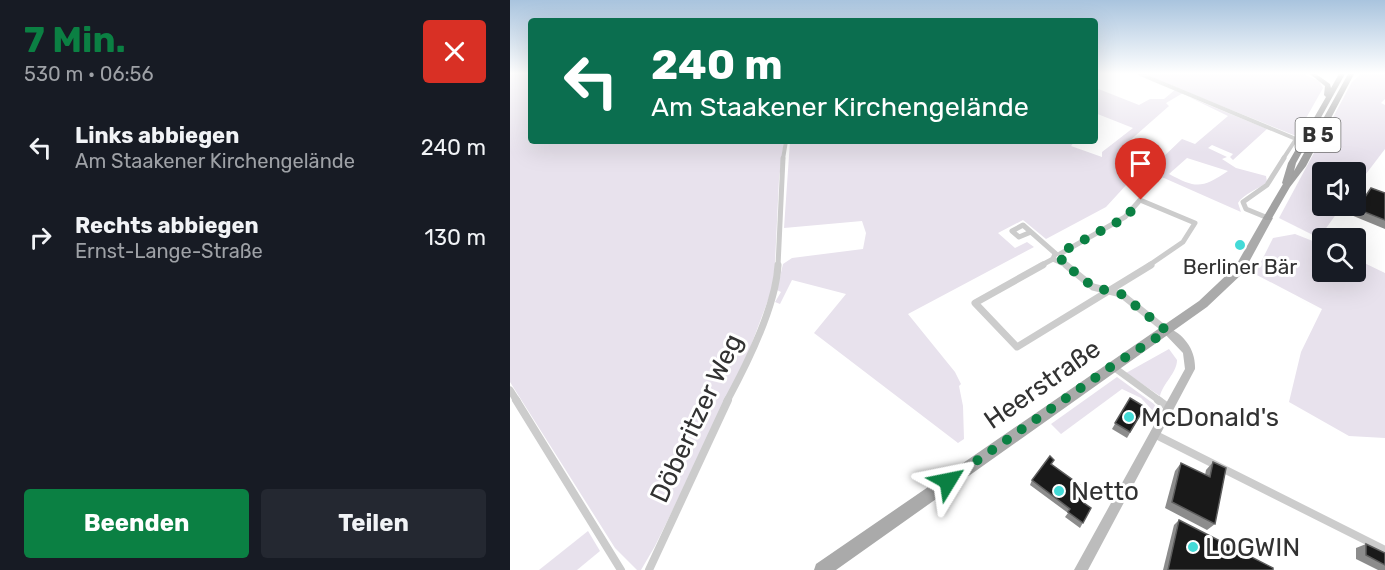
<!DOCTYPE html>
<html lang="de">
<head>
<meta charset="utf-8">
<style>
	:root { --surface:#171b24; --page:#242831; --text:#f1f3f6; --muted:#9ea1a6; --accent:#0b8043 }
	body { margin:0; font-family:Rubik,sans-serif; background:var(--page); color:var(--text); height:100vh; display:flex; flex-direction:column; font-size:22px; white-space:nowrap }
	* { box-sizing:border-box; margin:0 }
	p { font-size:20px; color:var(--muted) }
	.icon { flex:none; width:33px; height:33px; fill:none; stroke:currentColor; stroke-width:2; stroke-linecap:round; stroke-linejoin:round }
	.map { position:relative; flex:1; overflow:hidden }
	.sheet { display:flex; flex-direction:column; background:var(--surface); width:510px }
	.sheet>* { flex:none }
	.guide { position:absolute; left:18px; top:18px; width:570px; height:126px; border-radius:6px; box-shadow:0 6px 24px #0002; background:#0b6e4f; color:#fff; overflow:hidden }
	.tools { position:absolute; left:802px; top:162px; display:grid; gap:12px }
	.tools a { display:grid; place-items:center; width:54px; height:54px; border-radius:6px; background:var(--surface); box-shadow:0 6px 24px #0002; font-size:30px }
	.pin { position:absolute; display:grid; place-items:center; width:51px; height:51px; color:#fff; margin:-62px -26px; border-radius:50% 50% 50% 0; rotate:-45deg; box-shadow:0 0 6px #0007 }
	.pin .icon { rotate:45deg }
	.me { position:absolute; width:66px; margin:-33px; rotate:55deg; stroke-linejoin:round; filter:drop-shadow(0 0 4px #0008) }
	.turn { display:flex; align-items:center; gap:21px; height:126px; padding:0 24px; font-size:27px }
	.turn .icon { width:78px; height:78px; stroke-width:2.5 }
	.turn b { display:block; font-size:42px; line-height:51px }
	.round { display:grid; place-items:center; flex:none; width:63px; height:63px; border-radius:6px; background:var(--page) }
	.headline { display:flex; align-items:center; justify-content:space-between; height:102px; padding:0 24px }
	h1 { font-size:36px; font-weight:700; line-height:45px; color:var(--accent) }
	.action { display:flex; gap:12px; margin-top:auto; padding:12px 24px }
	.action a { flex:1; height:69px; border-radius:6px; background:var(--accent); color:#fff; font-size:24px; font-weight:700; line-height:69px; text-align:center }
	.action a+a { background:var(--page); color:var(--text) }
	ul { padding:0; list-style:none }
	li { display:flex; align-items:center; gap:18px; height:90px; padding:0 24px }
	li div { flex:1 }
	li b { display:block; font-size:22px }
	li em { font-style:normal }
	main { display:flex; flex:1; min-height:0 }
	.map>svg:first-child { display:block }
	.green { fill:#e8e2ed; fill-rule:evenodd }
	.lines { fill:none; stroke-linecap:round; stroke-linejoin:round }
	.minor-far3 { stroke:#ccc; stroke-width:4 }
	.minor-far2 { stroke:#ccc; stroke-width:5 }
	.minor-far1 { stroke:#ccc; stroke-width:7 }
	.minor { stroke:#ccc; stroke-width:8 }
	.secondary { fill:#bcbcbc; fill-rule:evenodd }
	.primary { fill:#aaa; fill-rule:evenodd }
	.trunk { fill:#a2a2a2; fill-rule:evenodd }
	.wall { fill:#8c8c8c }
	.building { fill:#191919; stroke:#5e5e5e; stroke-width:1.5 }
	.route { stroke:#0b8043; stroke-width:10; stroke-dasharray:0 18 }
	.poi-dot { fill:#43dad7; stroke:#fff; stroke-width:2 }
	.labels { text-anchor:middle; stroke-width:6; stroke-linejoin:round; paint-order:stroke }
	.shield { fill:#fff; stroke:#707070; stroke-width:1.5 }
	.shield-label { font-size:20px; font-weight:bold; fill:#323232 }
	.poi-label { font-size:21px; fill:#323232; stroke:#fff }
	.near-street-label { font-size:26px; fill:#323232; stroke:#fff }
	.near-poi-label { font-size:26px; fill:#323232; stroke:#fff; text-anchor:start }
</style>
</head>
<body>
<main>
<section class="sheet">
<div class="headline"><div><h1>7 Min.</h1><p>530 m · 06:56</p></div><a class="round" style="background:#d93025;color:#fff"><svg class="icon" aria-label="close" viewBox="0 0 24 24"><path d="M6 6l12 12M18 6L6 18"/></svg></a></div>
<ul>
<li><svg class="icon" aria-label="left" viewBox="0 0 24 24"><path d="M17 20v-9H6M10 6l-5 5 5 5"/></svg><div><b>Links abbiegen</b><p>Am Staakener Kirchengelände</p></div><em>240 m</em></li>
<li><svg class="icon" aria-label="right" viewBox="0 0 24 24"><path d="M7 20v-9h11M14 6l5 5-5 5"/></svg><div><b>Rechts abbiegen</b><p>Ernst-Lange-Straße</p></div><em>130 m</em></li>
</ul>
<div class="action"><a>Beenden</a><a>Teilen</a></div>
</section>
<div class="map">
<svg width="875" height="570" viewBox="0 0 875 570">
	<rect width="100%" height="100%" fill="#fff"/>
	<!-- green -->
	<g class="green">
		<path d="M0 74H21V141H274L269 179 264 284 233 367 145 546 131 570H127L105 548 0 382Z"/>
		<path d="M632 74H793L809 81 813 88 786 136Z"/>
		<path d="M851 74H875V99L871 103 875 105V149L846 187V172H813V206H832L809 238 769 218 842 82Z"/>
		<path d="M586 88 629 105 640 99H654L666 89 673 93 656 103 659 106 609 150 627 158 634 154 650 160 672 139 685 144 718 116 679 97 757 129 723 160 720 157 723 154 702 145 698 148 717 157 712 159 726 168 756 176 757 182C749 189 733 194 728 203L731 212 654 178 629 171 596 207 536 239 513 220 488 233 505 248 517 242 524 247 398 314 445 372 451 384 449 386 453 406 454 439 448 443 304 333 336 294 282 280 270 304 265 302 271 292 267 290 273 264 282 258 353 249 356 233 352 221 274 228 280 141H565L561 146 592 157V152L623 128 585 113ZM677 158 718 171C692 188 687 189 659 174Z"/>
		<path d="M785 234 813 245V272H846V259L875 273V438L839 436 779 402 791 352 812 309 745 274 763 238Z"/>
		<path d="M659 349 667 360C667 373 653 383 650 396L616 373Z"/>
		<path d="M607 377 644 404 646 407 644 412 631 398 612 389 551 434 541 424Z"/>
		<path d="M78 531 90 551 67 570H29Z"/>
	</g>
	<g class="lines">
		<!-- minor-far3 -->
		<g class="minor-far3">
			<path d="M630 74 786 139 773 159"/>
			<path d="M273 159 276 141"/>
		</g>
		<!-- minor-far2 -->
		<g class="minor-far2">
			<path d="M758 218 736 209 733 202 757 185 774 158"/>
			<path d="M521 232 509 237 502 231 513 225 546 254"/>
			<path d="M545 254 543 259 558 266"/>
			<path d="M550 254 615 217 630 200 685 223 673 242 638 266"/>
			<path d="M268 266 273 158"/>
			<path d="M530 266 543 259"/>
		</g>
		<!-- minor-far1 -->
		<g class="minor-far1">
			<path d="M533 265 465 303 507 347 641 265"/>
			<path d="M556 265 583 287 611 294 656 330"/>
			<path d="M602 366 650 401"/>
			<path d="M0 390 7 401"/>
			<path d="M217 401C236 366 266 305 268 265"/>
		</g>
		<!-- minor -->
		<g class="minor">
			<path d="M6 400 111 570"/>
			<path d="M648 400 659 408"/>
			<path d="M644 434 875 550"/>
			<path d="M139 570 218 400"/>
		</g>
		<!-- secondary -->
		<path class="secondary" d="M657 327C674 334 686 350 685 369L578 570H564L675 369 673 353 652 331 654 328Z"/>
		<!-- primary -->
		<path class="primary" d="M758 215 763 218 733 273 697 307 326 570H304L306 564 689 301 725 267 753 218Z"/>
		<!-- trunk -->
		<path class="trunk" d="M800 74H806L820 84 821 88 829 74H835L786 163 784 171 838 74H844L796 166 780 187 761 220H755L753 218 773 184 772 183 778 163 816 97 814 95 815 86Z"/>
	</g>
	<!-- wall -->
	<g class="wall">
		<path d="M861 188 875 193V229L841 215Z"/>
		<path d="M620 398 635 407 617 438 602 429Z"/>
		<path d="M703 462 705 524 697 530 655 508 665 471 671 463 695 475 696 470Z"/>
		<path d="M542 465 574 503 581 508 570 528 555 517 558 513 520 485 522 480Z"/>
		<path d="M669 520 763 570H653L664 525Z"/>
		<path d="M856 544 875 553V570H868L846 559V548Z"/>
	</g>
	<!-- building -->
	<g class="building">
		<path d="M861 188 875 193V220L847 209Z"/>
		<path d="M620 398 635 407 620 432 605 423Z"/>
		<path d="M540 456 544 460 541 464 581 493 574 503 581 508 573 523 558 512 560 509 522 480Z"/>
		<path d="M703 462 716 468 705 524 662 502 671 463 700 477Z"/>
		<path d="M669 520 763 568V570H658Z"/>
		<path d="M856 544 875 553V565L856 555Z"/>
	</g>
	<!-- sky -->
	<linearGradient id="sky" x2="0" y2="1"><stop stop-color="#a9c4de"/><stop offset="0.48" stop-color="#fff"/><stop offset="1" stop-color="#fff" stop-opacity="0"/></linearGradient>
	<rect width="875" height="153" fill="url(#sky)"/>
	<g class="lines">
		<!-- route -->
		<path class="route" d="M438 481 602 366 657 331 611 294 583 287 551 261 553 258 550 254 555 250 615 218 631 200"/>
	</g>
	<!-- markers -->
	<g class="poi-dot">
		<circle cx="730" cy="245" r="6"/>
		<circle cx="619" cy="417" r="6"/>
		<circle cx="549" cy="491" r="6"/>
		<circle cx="683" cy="547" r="6"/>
	</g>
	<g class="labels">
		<!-- shield labels -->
		<rect class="shield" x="785.5" y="118" width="45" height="34" rx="4.5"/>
		<g class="shield-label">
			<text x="808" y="142">B 5</text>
		</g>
		<!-- poi labels -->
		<g class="poi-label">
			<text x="730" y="274">Berliner Bär</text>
		</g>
		<!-- near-street labels -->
		<g class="near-street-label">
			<text transform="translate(532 384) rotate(-35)" y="9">Heerstraße</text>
			<text transform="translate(186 418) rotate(-65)" y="9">Döberitzer Weg</text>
		</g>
		<!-- near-poi labels -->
		<g class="near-poi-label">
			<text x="631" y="426">McDonald's</text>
			<text x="561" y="500">Netto</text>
			<text x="695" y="556">LOGWIN</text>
		</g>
	</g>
</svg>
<div class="tools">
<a><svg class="icon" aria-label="sound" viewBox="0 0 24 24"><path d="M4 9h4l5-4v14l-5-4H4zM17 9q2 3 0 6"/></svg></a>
<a><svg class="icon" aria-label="search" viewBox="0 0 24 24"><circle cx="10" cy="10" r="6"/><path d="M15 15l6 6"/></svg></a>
</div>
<div class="pin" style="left:631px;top:200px;background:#d93025"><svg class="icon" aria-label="arrive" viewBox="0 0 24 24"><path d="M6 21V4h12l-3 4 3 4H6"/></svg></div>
<svg class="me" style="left:438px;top:481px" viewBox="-20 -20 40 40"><path d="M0-17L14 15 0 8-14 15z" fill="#0b8043" stroke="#fff" stroke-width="4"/></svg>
<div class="guide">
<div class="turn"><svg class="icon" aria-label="left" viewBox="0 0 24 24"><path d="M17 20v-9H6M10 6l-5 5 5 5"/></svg><div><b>240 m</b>Am Staakener Kirchengelände</div></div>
</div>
</div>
</main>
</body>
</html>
